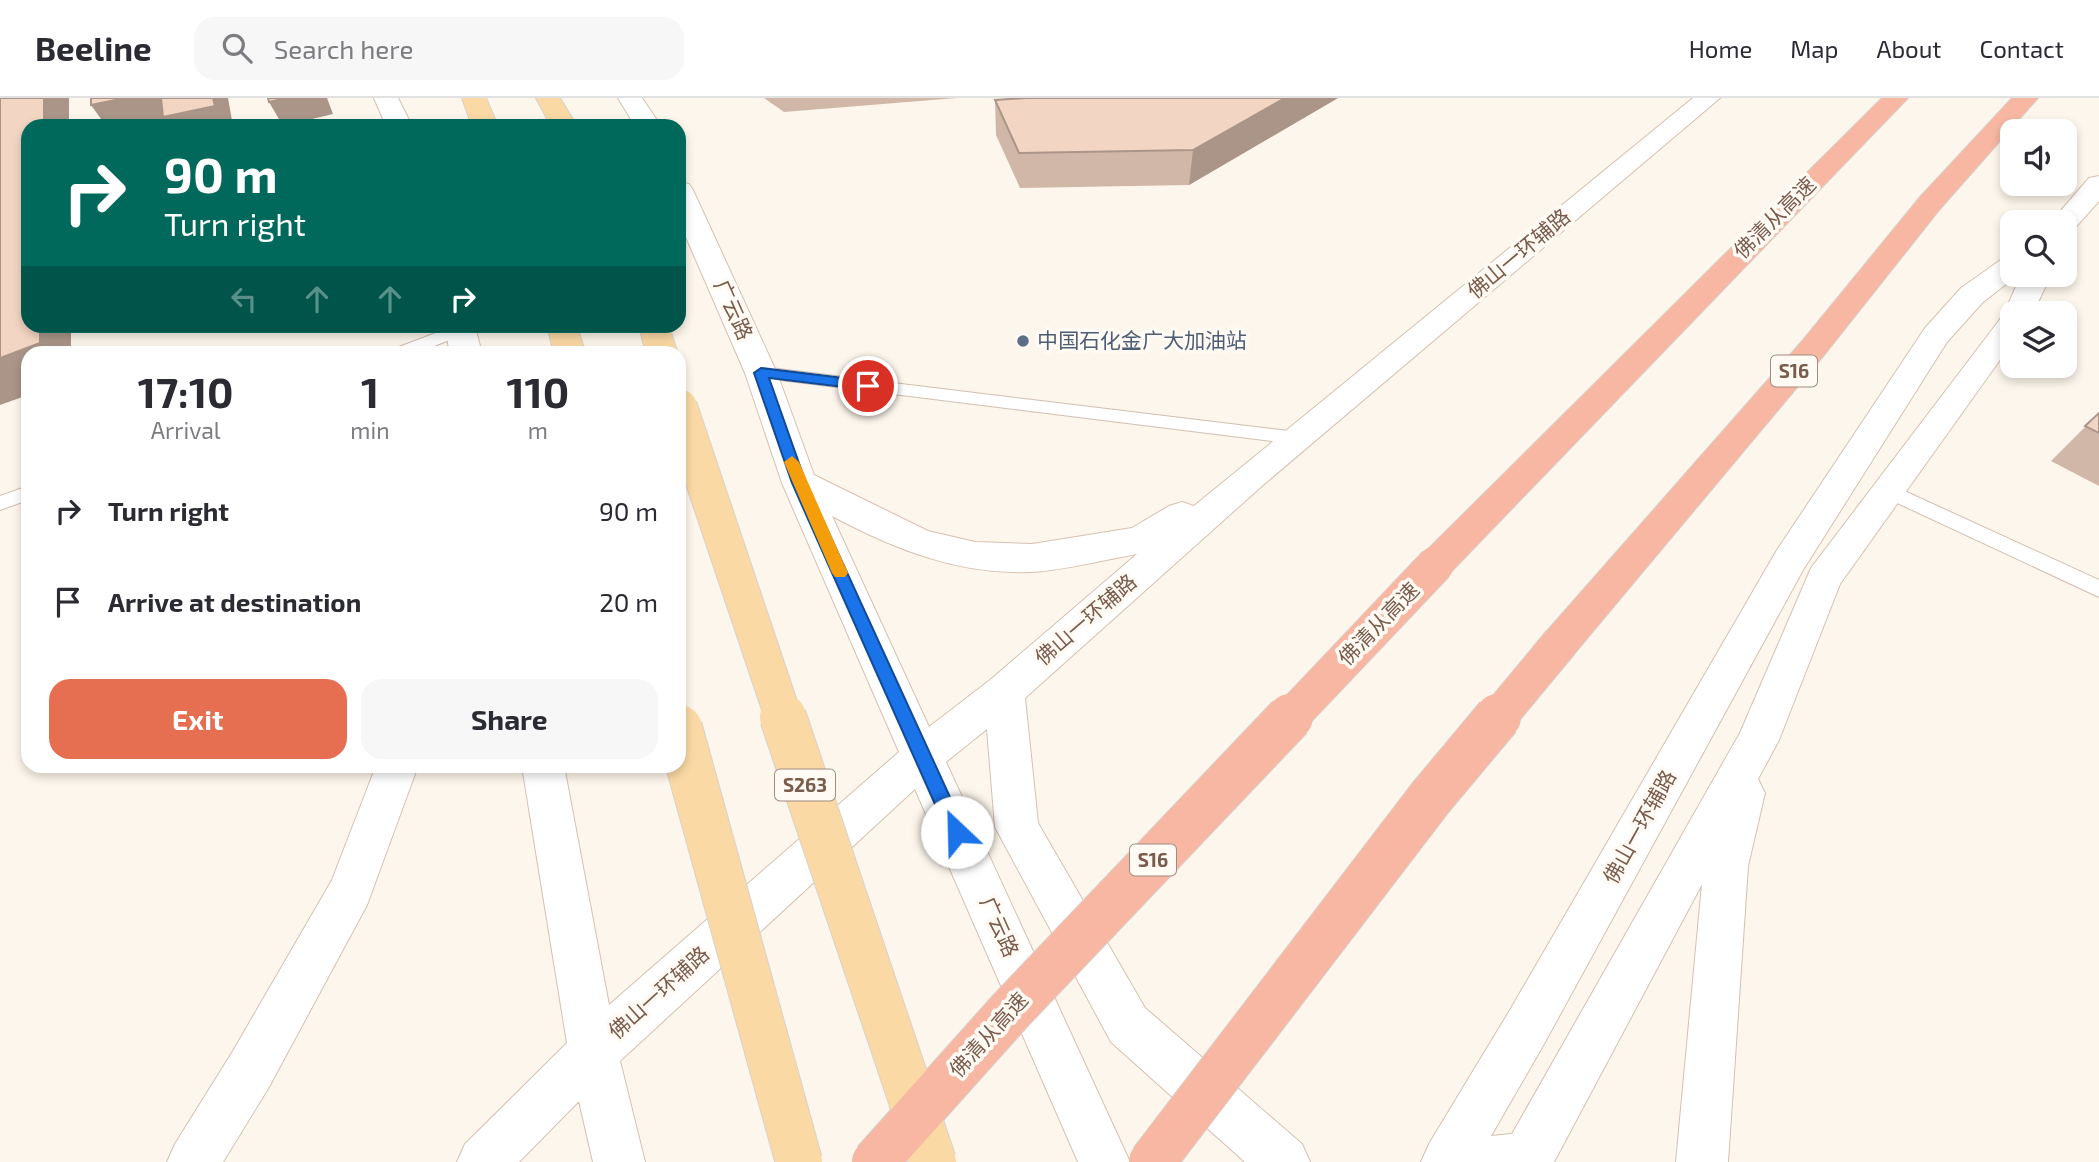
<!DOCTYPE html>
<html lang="en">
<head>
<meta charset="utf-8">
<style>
	:root { --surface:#fff; --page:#f7f7f7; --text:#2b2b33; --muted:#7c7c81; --line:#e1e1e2; --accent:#e76f51 }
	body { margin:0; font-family:"Exo 2","Noto Sans SC",sans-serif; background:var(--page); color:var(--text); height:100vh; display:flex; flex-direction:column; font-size:26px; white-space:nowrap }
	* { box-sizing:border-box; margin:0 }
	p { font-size:23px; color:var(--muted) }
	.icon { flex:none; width:38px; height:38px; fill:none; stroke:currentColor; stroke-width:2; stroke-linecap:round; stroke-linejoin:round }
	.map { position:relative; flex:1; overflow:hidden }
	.side { position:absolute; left:21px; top:248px; width:665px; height:427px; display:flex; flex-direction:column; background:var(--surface); border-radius:21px; box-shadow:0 4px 10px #0003 }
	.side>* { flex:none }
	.hud { position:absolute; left:21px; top:21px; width:665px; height:214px; border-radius:21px; box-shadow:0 4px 10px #0003; background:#00695c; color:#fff; overflow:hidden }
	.tools { position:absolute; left:2000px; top:21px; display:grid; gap:14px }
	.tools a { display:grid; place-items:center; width:77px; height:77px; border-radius:14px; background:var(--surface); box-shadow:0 4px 10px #0003; font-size:35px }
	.pin { position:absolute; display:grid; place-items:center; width:60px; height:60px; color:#fff; margin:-30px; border:4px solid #fff; border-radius:50%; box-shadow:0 2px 7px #0007 }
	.me { position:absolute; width:77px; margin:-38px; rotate:336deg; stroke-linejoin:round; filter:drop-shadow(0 0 5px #0008) }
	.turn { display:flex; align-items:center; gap:24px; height:147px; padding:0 28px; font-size:32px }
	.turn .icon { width:91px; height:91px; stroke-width:2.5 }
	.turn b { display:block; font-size:49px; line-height:60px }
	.lanes { display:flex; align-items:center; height:66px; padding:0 28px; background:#0003; justify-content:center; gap:35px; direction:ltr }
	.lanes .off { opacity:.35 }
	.eta { display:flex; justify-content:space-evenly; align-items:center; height:119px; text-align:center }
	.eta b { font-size:42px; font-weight:700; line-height:49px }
	.action { display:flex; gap:14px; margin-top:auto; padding:14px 28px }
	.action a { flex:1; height:80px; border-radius:21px; background:var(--accent); color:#fff; font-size:28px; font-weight:700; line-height:80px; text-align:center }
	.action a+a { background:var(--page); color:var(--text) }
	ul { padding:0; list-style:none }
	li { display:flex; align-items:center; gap:21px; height:91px; padding:0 28px }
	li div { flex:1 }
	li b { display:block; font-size:26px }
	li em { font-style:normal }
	header { display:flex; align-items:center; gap:42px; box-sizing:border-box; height:98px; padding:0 35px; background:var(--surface); border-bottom:2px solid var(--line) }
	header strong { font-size:33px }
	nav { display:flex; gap:38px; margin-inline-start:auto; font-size:24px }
	.search { width:490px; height:63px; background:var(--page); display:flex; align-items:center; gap:18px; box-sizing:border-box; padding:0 24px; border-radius:21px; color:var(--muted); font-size:26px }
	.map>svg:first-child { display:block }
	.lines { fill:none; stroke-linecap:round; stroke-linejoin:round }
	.service-casing { stroke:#d1beb0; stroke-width:2 }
	.secondary-casing { stroke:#d6c0b0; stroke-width:2 }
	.primary-casing { stroke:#dad1cd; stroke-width:2 }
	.motorway-casing { stroke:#dad1cd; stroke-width:2 }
	.service { fill:#fff; fill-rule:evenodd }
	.secondary { fill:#fff; fill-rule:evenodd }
	.primary { fill:#fbd9a5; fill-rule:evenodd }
	.motorway { fill:#f7b7a3; fill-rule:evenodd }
	.primary-bridge-far1-casing { stroke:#dad1cd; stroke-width:38; stroke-linecap:butt }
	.primary-bridge-casing { stroke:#dad1cd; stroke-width:48; stroke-linecap:butt }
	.motorway-bridge-far1-casing { stroke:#dad1cd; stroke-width:38; stroke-linecap:butt }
	.motorway-bridge-casing { stroke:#dad1cd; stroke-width:48; stroke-linecap:butt }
	.primary-bridge-far1 { stroke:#fbd9a5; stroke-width:36 }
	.primary-bridge { stroke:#fbd9a5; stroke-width:46 }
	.motorway-bridge-far1 { stroke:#f7b7a3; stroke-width:36 }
	.motorway-bridge { stroke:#f7b7a3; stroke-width:46 }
	.wall { fill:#d1b7a8 }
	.shaded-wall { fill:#aa9588 }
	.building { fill:#f3d5c3; stroke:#aa9588; stroke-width:2 }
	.route { fill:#1a73e8; stroke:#114b97; stroke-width:2 }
	.slow { fill:#f59e0b }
	.service-dot { fill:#5c6f8a; stroke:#fffaf3; stroke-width:2.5 }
	.labels { text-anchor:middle; stroke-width:7; stroke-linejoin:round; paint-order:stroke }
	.shield { fill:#fffaf3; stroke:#a28b7f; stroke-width:2 }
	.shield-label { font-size:19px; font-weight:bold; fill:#7a5c4d }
	.street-label { font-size:21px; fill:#7a5c4d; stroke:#fffaf3 }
	.service-label { font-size:21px; fill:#4e5e75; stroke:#fffaf3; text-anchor:start }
</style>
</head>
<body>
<header>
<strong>Beeline</strong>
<div class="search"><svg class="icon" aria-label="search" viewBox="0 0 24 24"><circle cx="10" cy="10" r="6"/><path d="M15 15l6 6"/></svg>Search here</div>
<nav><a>Home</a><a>Map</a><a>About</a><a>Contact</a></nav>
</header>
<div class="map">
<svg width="2099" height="1064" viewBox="0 0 2099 1064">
	<rect width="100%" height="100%" fill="#fdf6ec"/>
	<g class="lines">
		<!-- service casing -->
		<g class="service-casing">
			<g id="service">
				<path d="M454 228H467L469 231 467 235 414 256H389L391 252Z"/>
				<path d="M761 269 1297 334 1303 335 1306 340 1303 345 1297 346 755 279 752 275 755 271Z"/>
				<path d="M1887 385 2099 482V499L1880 397 1877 392 1880 387Z"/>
				<path d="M28 388V402L0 412V398Z"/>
			</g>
		</g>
		<!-- secondary casing -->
		<g class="secondary-casing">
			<g id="secondary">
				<path d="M374 0H398L412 28H386Z"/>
				<path d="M618 0H642L661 28H635Z"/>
				<path d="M1693 0H1720L1263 387 1025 600 1038 725 1145 910 1302 1046 1310 1064H1245L1111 944 995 729 987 631 946 664 1130 1064H1078L915 691 620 963 645 1064H593L579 1003 519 1064H457L465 1046 567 945 522 668H564L609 907 899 654 782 385 745 275 679 123V84L689 86 693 92 777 275 814 377 928 433 975 444 1032 446 1132 430 1169 408 1182 404 1194 408ZM832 418C894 451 959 477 1031 474 1066 472 1103 462 1137 456L990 582 929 629Z"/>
				<path d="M2099 78V103L2075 130 2065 132V124H2051L2089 80Z"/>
				<path d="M2012 158V177H2018L1983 204 1947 244 1803 472 1544 946 1491 1038 1512 1036 1740 635 1811 470 2004 216 2021 177H2051L2033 215H2012V245L1840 486 1779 642 1758 681 1765 695 1748 768 1728 1064H1676L1702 786 1554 1064H1421L1429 1046 1510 912 1777 452 1925 230 1961 190 2002 161Z"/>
				<path d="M445 228H475L482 256H450Z"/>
				<path d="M376 668H418L367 807 269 989 223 1064H167L175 1046 233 953 332 782Z"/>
			</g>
		</g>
		<!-- primary casing -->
		<g class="primary-casing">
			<g id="primary">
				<path d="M462 0H486L498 28H472Z"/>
				<path d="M536 0H560L577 28H551Z"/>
				<path d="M547 228H577L586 256H554Z"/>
				<path d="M639 228H669L678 256H646Z"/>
			</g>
		</g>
		<!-- motorway casing -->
		<g class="motorway-casing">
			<g id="motorway">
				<path d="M1882 0H1908L1449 476 1436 480 1423 476 1418 466 1423 456Z"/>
				<path d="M2012 0H2038L1940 111 1825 256 1574 556 1560 561 1546 556 1541 545 1546 534 1803 242 1920 99Z"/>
			</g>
		</g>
		<!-- service -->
		<use href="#service" class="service"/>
		<!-- secondary -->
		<use href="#secondary" class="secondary"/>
		<!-- primary -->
		<use href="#primary" class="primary"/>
		<!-- motorway -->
		<use href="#motorway" class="motorway"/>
		<!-- primary-bridge-far1 casing -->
		<g class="primary-bridge-far1-casing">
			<path id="primary-bridge-far1" d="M679 309 784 621"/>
		</g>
		<!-- primary-bridge casing -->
		<g class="primary-bridge-casing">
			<g id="primary-bridge">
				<path d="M783 619 933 1064"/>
				<path d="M679 630 799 1064"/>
			</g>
		</g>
		<!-- motorway-bridge-far1 casing -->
		<g class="motorway-bridge-far1-casing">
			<g id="motorway-bridge-far1">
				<path d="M1289 621 1436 466"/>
				<path d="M1497 621 1560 545"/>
			</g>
		</g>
		<!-- motorway-bridge casing -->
		<g class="motorway-bridge-casing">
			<g id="motorway-bridge">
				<path d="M875 1064 1012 911 1290 619"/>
				<path d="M1152 1064 1431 699 1498 619"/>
			</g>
		</g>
		<!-- primary-bridge-far1 -->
		<use href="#primary-bridge-far1" class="primary-bridge-far1"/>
		<!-- primary-bridge -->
		<use href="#primary-bridge" class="primary-bridge"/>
		<!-- motorway-bridge-far1 -->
		<use href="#motorway-bridge-far1" class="motorway-bridge-far1"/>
		<!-- motorway-bridge -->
		<use href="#motorway-bridge" class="motorway-bridge"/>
	</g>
	<!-- wall -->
	<g class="wall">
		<path d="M764 0H957L784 14Z"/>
		<path d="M1026 0H1338L1189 87 1020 90 996 37 995 2Z"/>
		<path d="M2099 315V388L2051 363Z"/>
	</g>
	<!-- shaded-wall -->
	<g class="shaded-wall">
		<rect x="44" y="0" width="25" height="28"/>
		<path d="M125 0H228L233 28H106L91 7Z"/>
		<path d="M286 0H327L333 16 283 28 269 4Z"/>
		<path d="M1285 0H1338L1189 87 1193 52Z"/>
		<path d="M40 228H71V256H28V297L0 307V260Z"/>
	</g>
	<!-- building -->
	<g class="building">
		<path d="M0 0H44V28H28V228H40V245L0 260Z"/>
		<path d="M91 0H125L91 7Z"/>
		<path d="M161 0H213L215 8 163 19Z"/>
		<path d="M268 0H286L269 4Z"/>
		<path d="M1026 0H1285L1193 52 1019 55 995 2Z"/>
		<path d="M2099 315V335L2085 328Z"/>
	</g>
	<!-- route -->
	<path class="route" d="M761 270 868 283 875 288 868 292 769 280 806 385 966 734 963 740 957 742 950 740 792 385 754 275Z"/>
	<!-- slow -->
	<path class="slow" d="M792 358 799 364 848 475 845 479H835L832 475 784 364Z"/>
	<!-- markers -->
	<circle class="service-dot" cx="1023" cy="243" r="7"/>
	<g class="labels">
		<!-- shield labels -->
		<g class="shield">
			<rect x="1771" y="257.5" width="46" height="31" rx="5"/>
			<rect x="775" y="671.5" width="60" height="31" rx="5"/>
			<rect x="1130" y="746.5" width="46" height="31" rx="5"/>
		</g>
		<g class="shield-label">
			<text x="1794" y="280">S16</text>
			<text x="805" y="694">S263</text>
			<text x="1153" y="769">S16</text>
		</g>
		<!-- street labels -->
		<g class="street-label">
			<text transform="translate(1775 120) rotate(-45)" y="7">佛清从高速</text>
			<text transform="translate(1519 156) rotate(-40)" y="7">佛山一环辅路</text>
			<text transform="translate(733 212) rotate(66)" y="7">广云路</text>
			<text transform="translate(1086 522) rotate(-41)" y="7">佛山一环辅路</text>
			<text transform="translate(1379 526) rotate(-46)" y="7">佛清从高速</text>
			<text transform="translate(1640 729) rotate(-61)" y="7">佛山一环辅路</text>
			<text transform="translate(999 829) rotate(66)" y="7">广云路</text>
			<text transform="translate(659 895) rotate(-42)" y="7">佛山一环辅路</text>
			<text transform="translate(989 937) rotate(-48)" y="7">佛清从高速</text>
		</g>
		<!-- service labels -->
		<g class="service-label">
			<text x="1037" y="250">中国石化金广大加油站</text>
		</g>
	</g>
</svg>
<div class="tools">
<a><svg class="icon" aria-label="sound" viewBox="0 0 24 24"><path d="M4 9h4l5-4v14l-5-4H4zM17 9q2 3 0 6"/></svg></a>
<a><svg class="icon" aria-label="search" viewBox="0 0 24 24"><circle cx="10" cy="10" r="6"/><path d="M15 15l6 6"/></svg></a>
<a><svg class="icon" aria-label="layers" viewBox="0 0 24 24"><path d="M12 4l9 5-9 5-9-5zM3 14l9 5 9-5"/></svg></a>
</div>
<div class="pin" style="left:868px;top:288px;background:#d93025"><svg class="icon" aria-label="arrive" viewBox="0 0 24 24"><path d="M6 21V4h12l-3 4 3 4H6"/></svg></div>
<svg class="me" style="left:957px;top:734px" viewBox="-20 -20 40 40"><circle r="19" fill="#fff"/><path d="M0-13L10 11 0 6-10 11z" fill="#1a73e8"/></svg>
<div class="hud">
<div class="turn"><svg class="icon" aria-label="right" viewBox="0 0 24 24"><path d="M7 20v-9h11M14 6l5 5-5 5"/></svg><div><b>90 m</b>Turn right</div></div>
<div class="lanes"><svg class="icon off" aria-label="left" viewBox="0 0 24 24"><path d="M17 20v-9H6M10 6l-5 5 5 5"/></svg><svg class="icon off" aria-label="ahead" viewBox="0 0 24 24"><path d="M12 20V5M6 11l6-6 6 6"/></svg><svg class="icon off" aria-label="ahead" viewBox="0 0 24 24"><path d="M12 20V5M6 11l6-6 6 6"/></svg><svg class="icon" aria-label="right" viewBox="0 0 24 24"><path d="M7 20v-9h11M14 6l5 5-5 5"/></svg></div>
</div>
<section class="side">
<div class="eta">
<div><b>17:10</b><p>Arrival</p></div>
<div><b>1</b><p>min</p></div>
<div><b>110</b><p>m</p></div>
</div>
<ul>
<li><svg class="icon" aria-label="right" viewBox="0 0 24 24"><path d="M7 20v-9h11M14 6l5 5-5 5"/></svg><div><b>Turn right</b></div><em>90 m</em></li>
<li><svg class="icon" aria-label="arrive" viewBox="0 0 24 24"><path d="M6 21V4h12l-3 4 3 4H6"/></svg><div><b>Arrive at destination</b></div><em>20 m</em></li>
</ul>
<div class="action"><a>Exit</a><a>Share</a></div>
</section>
</div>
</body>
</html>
